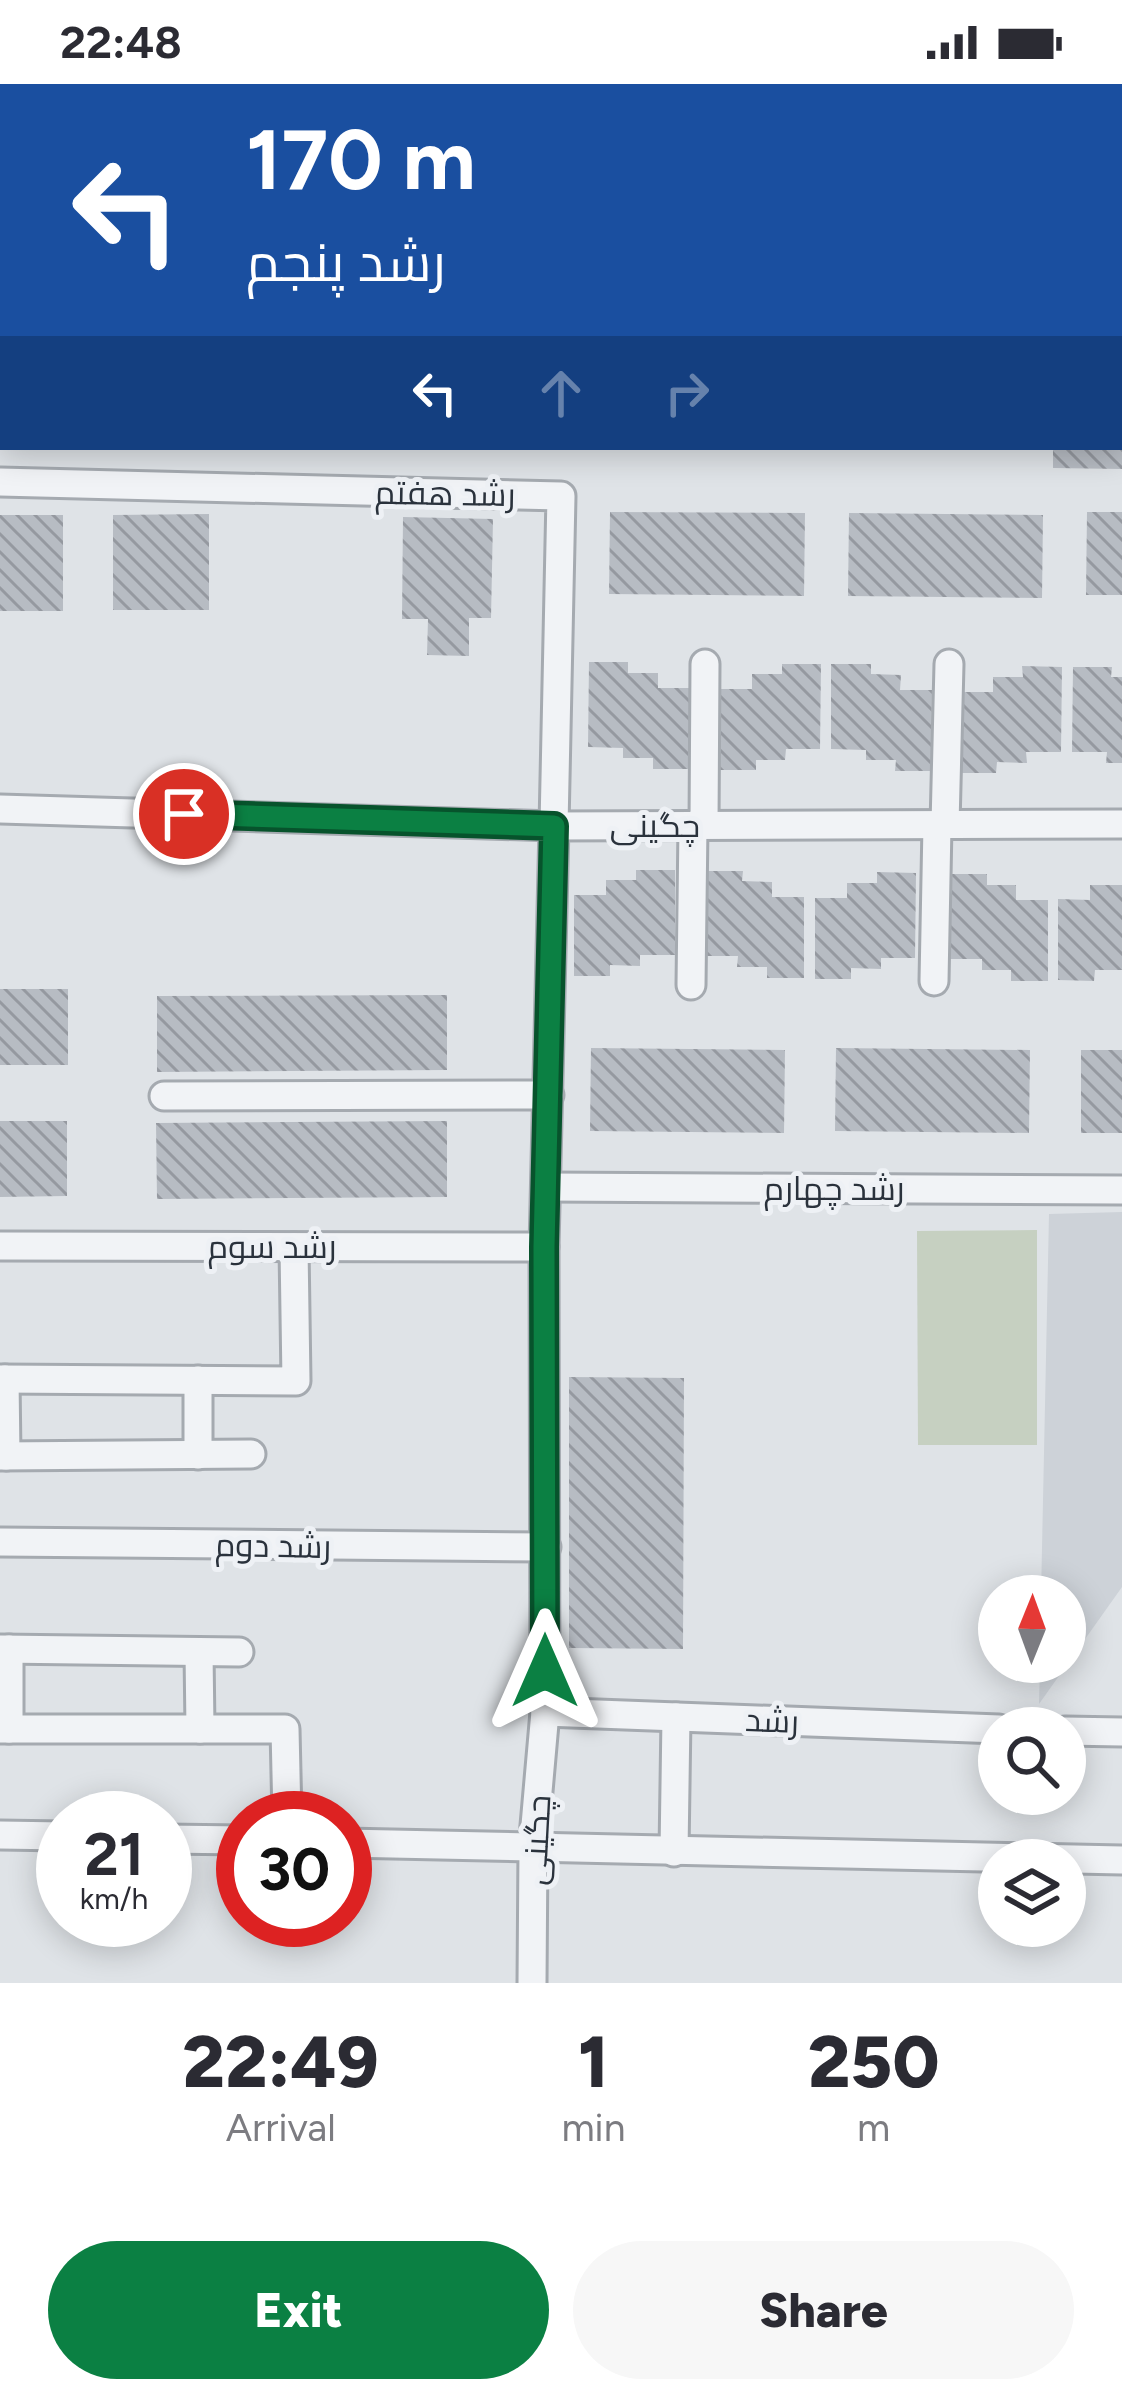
<!DOCTYPE html>
<html lang="en">
<head>
<meta charset="utf-8">
<style>
	:root { --surface:#fff; --page:#f7f7f7; --text:#2b2b33; --muted:#7c7c81; --accent:#0b8043 }
	body { margin:0; font-family:Figtree,Cairo,sans-serif; background:var(--page); color:var(--text); height:100vh; display:flex; flex-direction:column; font-size:45px; white-space:nowrap }
	* { box-sizing:border-box; margin:0 }
	p { font-size:39px; color:var(--muted) }
	.icon { flex:none; width:66px; height:66px; fill:none; stroke:currentColor; stroke-width:2; stroke-linecap:round; stroke-linejoin:round }
	.map { position:relative; height:1899px; overflow:hidden }
	.side { display:flex; flex-direction:column; background:var(--surface); flex:1 }
	.side>* { flex:none }
	.guide { position:absolute; left:0px; top:0px; width:1122px; height:366px; box-shadow:0 6px 30px #0003; background:#1a4fa0; color:#fff; overflow:hidden }
	.needle { width:78px; rotate:1deg }
	.fabs { position:absolute; left:978px; top:1491px; display:grid; gap:24px }
	.fabs a { display:grid; place-items:center; width:108px; height:108px; border-radius:50%; background:var(--surface); box-shadow:0 6px 30px #0003; font-size:60px }
	.speed { position:absolute; left:36px; top:1707px; display:flex; gap:24px; font-size:60px; font-weight:700; text-align:center }
	.speed>* { display:grid; place-content:center; width:156px; height:156px; border-radius:50%; background:var(--surface); box-shadow:0 6px 30px #0003; line-height:1 }
	.speed small { font-size:30px; font-weight:400 }
	.speed .limit { border:18px solid #d22; background:#fff; color:#111 }
	.pin { position:absolute; display:grid; place-items:center; width:102px; height:102px; color:#fff; margin:-51px; border:6px solid #fff; border-radius:50%; box-shadow:0 3px 12px #0007 }
	.me { position:absolute; width:132px; margin:-66px; rotate:0deg; stroke-linejoin:round; filter:drop-shadow(0 0 9px #0008) }
	.turn { display:flex; align-items:center; gap:42px; height:252px; padding:0 48px; font-size:54px }
	.turn .icon { width:156px; height:156px; stroke-width:2.5 }
	.turn b { display:block; font-size:84px; line-height:102px }
	.lanes { display:flex; align-items:center; height:114px; padding:0 48px; background:#0003; justify-content:center; gap:60px; direction:ltr }
	.lanes .off { opacity:.35 }
	.eta { display:flex; justify-content:space-evenly; align-items:center; height:204px; text-align:center }
	.eta b { font-size:72px; font-weight:800; line-height:84px }
	.cta { display:flex; gap:24px; margin-top:auto; padding:24px 48px }
	.cta a { flex:1; height:138px; border-radius:72px; background:var(--accent); color:#fff; font-size:48px; font-weight:800; line-height:138px; text-align:center }
	.cta a+a { background:var(--page); color:var(--text) }
	.status { display:flex; justify-content:space-between; align-items:center; height:84px; padding:0 60px; background:var(--surface); direction:ltr }
	.status svg { height:33px; fill:currentColor }
	.map>svg:first-child { display:block }
	.built { fill:#cdd2d8 }
	.green { fill:#c6d0c1 }
	.building { fill:url(#building-back-hatch) }
	.lines { fill:none; stroke-linecap:round; stroke-linejoin:round }
	.street-casing { stroke:#a5aab0; stroke-width:33 }
	.street { stroke:#f1f3f6; stroke-width:27 }
	.secondary { stroke:#fff; stroke-width:39 }
	.route-casing { stroke:#07532c; stroke-width:30 }
	.route { stroke:#0b8043; stroke-width:21 }
	.labels { text-anchor:middle; stroke-width:10; stroke-linejoin:round; paint-order:stroke }
	.street-label { font-size:33px; fill:#2a323c; stroke:#eef1f5 }
</style>
</head>
<body>
<div class="status"><b>22:48</b><svg viewBox="0 0 49 12"><path d="M0 12V9h3v3zM5 12V6h3v6zM10 12V3h3v9zM15 12V0h3v12zM26 1h20v11H26zM47 4h2v5h-2z"/></svg></div>
<div class="map">
<svg width="1122" height="1899" viewBox="0 0 1122 1899">
	<defs>
		<pattern id="building-back-hatch" width="6" height="6" patternUnits="userSpaceOnUse" patternTransform="scale(3)"><rect width="6" height="6" fill="#b7bcc3"/><path d="M-1 5l2 2M0 0l6 6M5-1l2 2" fill="none" stroke="#9599a0"/></pattern>
	</defs>
	<rect width="100%" height="100%" fill="#dfe3e7"/>
	<!-- built -->
	<path class="built" d="M1122 1128V1503L1039 1620 1040 1578H1065V1512H1041L1049 1130Z"/>
	<!-- green -->
	<path class="green" d="M1037 1146V1361H918L917 1147Z"/>
	<!-- building -->
	<g class="building">
		<path d="M1053 363H1122V385L1053 384Z"/>
		<path d="M610 428 805 429 804 512 609 510Z"/>
		<path d="M1087 428H1122V511H1086Z"/>
		<path d="M849 429 1043 431 1042 514 848 512Z"/>
		<path d="M209 430V526H113V431Z"/>
		<rect x="0" y="431" width="63" height="96"/>
		<path d="M403 433 493 435 491 534H469V572L427 571 428 535H402Z"/>
		<path d="M589 578H628V589H658V604H690L689 685H653V674H623V664L588 663Z"/>
		<path d="M782 580H821L820 665H786L785 676H756V686H720V605H752V590H782Z"/>
		<path d="M831 580H871V590L901 591 900 606H932L931 687H895L896 676H866V666L831 665Z"/>
		<path d="M1022 582 1062 583 1061 668H1026L1027 679 997 678 996 689H960L961 608H993V593H1023Z"/>
		<path d="M1073 583H1112L1111 593H1122V679H1106L1107 668H1072Z"/>
		<path d="M636 786H675V871H640V882L610 881V892H574V811H606V796H636Z"/>
		<path d="M703 787H743L742 797 772 798V813H804V894H767V883H737L738 872H703Z"/>
		<path d="M877 788 916 789 915 874H881V885L851 884V895H815V814H847V799H877Z"/>
		<path d="M947 790H987V801H1016V816H1048V897H1011V886H982V875H947Z"/>
		<path d="M1090 801H1122V886H1095L1094 897 1058 896V815L1090 816Z"/>
		<rect x="0" y="905" width="68" height="76"/>
		<path d="M447 911V986L157 988V912Z"/>
		<path d="M591 964 785 966 784 1049 590 1047Z"/>
		<path d="M836 964 1030 966 1029 1049 835 1047Z"/>
		<rect x="1081" y="966" width="41" height="83"/>
		<path d="M0 1037H67V1112L0 1113Z"/>
		<path d="M447 1037V1113L157 1115 156 1039Z"/>
		<path d="M569 1293 684 1294 683 1565 569 1564Z"/>
	</g>
	<g class="lines">
		<!-- street casing -->
		<g class="street-casing">
			<g id="street">
				<path d="M852 3V0"/>
				<path d="M0 398 561 412 554 742 0 725"/>
				<path d="M704 741 705 580"/>
				<path d="M945 741 949 580"/>
				<path d="M934 897 937 741"/>
				<path d="M691 901 693 741"/>
				<path d="M164 1012 549 1011"/>
				<path d="M546 1103 1122 1106"/>
				<path d="M0 1162 544 1163"/>
				<path d="M0 1295 296 1297 294 1163"/>
				<path d="M5 1295 6 1372"/>
				<path d="M198 1296V1371"/>
				<path d="M0 1372 251 1370"/>
				<path d="M0 1458 546 1463"/>
				<path d="M0 1565 239 1568"/>
				<path d="M9 1565V1645"/>
				<path d="M199 1568 200 1645"/>
				<path d="M545 1628 999 1645"/>
				<path d="M0 1645H285L287 1734"/>
				<path d="M1065 1647 1122 1648"/>
				<path d="M0 1751 63 1752"/>
				<path d="M165 1755 243 1756"/>
				<path d="M345 1759 1122 1776"/>
				<path d="M674 1768 676 1633"/>
				<path d="M532 1899 533 1764 545 1628 544 1163 554 742 1122 740"/>
			</g>
		</g>
		<!-- street -->
		<use href="#street" class="street"/>
		<!-- secondary -->
		<g class="secondary">
			<path d="M68 3 72 0"/>
			<path d="M0 58 3 56"/>
		</g>
	</g>
	<g class="lines">
		<!-- route casing -->
		<g class="route-casing">
			<path id="route" d="M184 730 554 742 544 1163 545 1587"/>
		</g>
		<!-- route -->
		<use href="#route" class="route"/>
	</g>
	<g class="labels">
		<!-- street labels -->
		<g class="street-label">
			<text transform="translate(445 409) rotate(1)" y="12">رشد هفتم</text>
			<text x="655" y="753">چگینی</text>
			<text x="834" y="1116">رشد چهارم</text>
			<text x="272" y="1174">رشد سوم</text>
			<text transform="translate(273 1461) rotate(1)" y="12">رشد دوم</text>
			<text transform="translate(772 1636) rotate(2)" y="12">رشد</text>
			<text transform="translate(536 1756) rotate(-87)" y="12">چگینی</text>
		</g>
	</g>
</svg>
<div class="fabs">
<a><svg class="needle" viewBox="-14 -14 28 28"><path d="M0-13l5 13h-10z" fill="#e53935"/><path d="M0 13l5-13h-10z" fill="#7c7c81"/></svg></a>
<a><svg class="icon" aria-label="search" viewBox="0 0 24 24"><circle cx="10" cy="10" r="6"/><path d="M15 15l6 6"/></svg></a>
<a><svg class="icon" aria-label="layers" viewBox="0 0 24 24"><path d="M12 4l9 5-9 5-9-5zM3 14l9 5 9-5"/></svg></a>
</div>
<div class="speed"><div>21<small>km/h</small></div><div class="limit">30</div></div>
<div class="pin" style="left:184px;top:730px;background:#d93025"><svg class="icon" aria-label="arrive" viewBox="0 0 24 24"><path d="M6 21V4h12l-3 4 3 4H6"/></svg></div>
<svg class="me" style="left:545px;top:1587px" viewBox="-20 -20 40 40"><path d="M0-17L14 15 0 8-14 15z" fill="#0b8043" stroke="#fff" stroke-width="4"/></svg>
<div class="guide">
<div class="turn"><svg class="icon" aria-label="left" viewBox="0 0 24 24"><path d="M17 20v-9H6M10 6l-5 5 5 5"/></svg><div><b>170 m</b>رشد پنجم</div></div>
<div class="lanes"><svg class="icon" aria-label="left" viewBox="0 0 24 24"><path d="M17 20v-9H6M10 6l-5 5 5 5"/></svg><svg class="icon off" aria-label="ahead" viewBox="0 0 24 24"><path d="M12 20V5M6 11l6-6 6 6"/></svg><svg class="icon off" aria-label="right" viewBox="0 0 24 24"><path d="M7 20v-9h11M14 6l5 5-5 5"/></svg></div>
</div>
</div>
<section class="side">
<div class="eta">
<div><b>22:49</b><p>Arrival</p></div>
<div><b>1</b><p>min</p></div>
<div><b>250</b><p>m</p></div>
</div>
<div class="cta"><a>Exit</a><a>Share</a></div>
</section>
</body>
</html>
